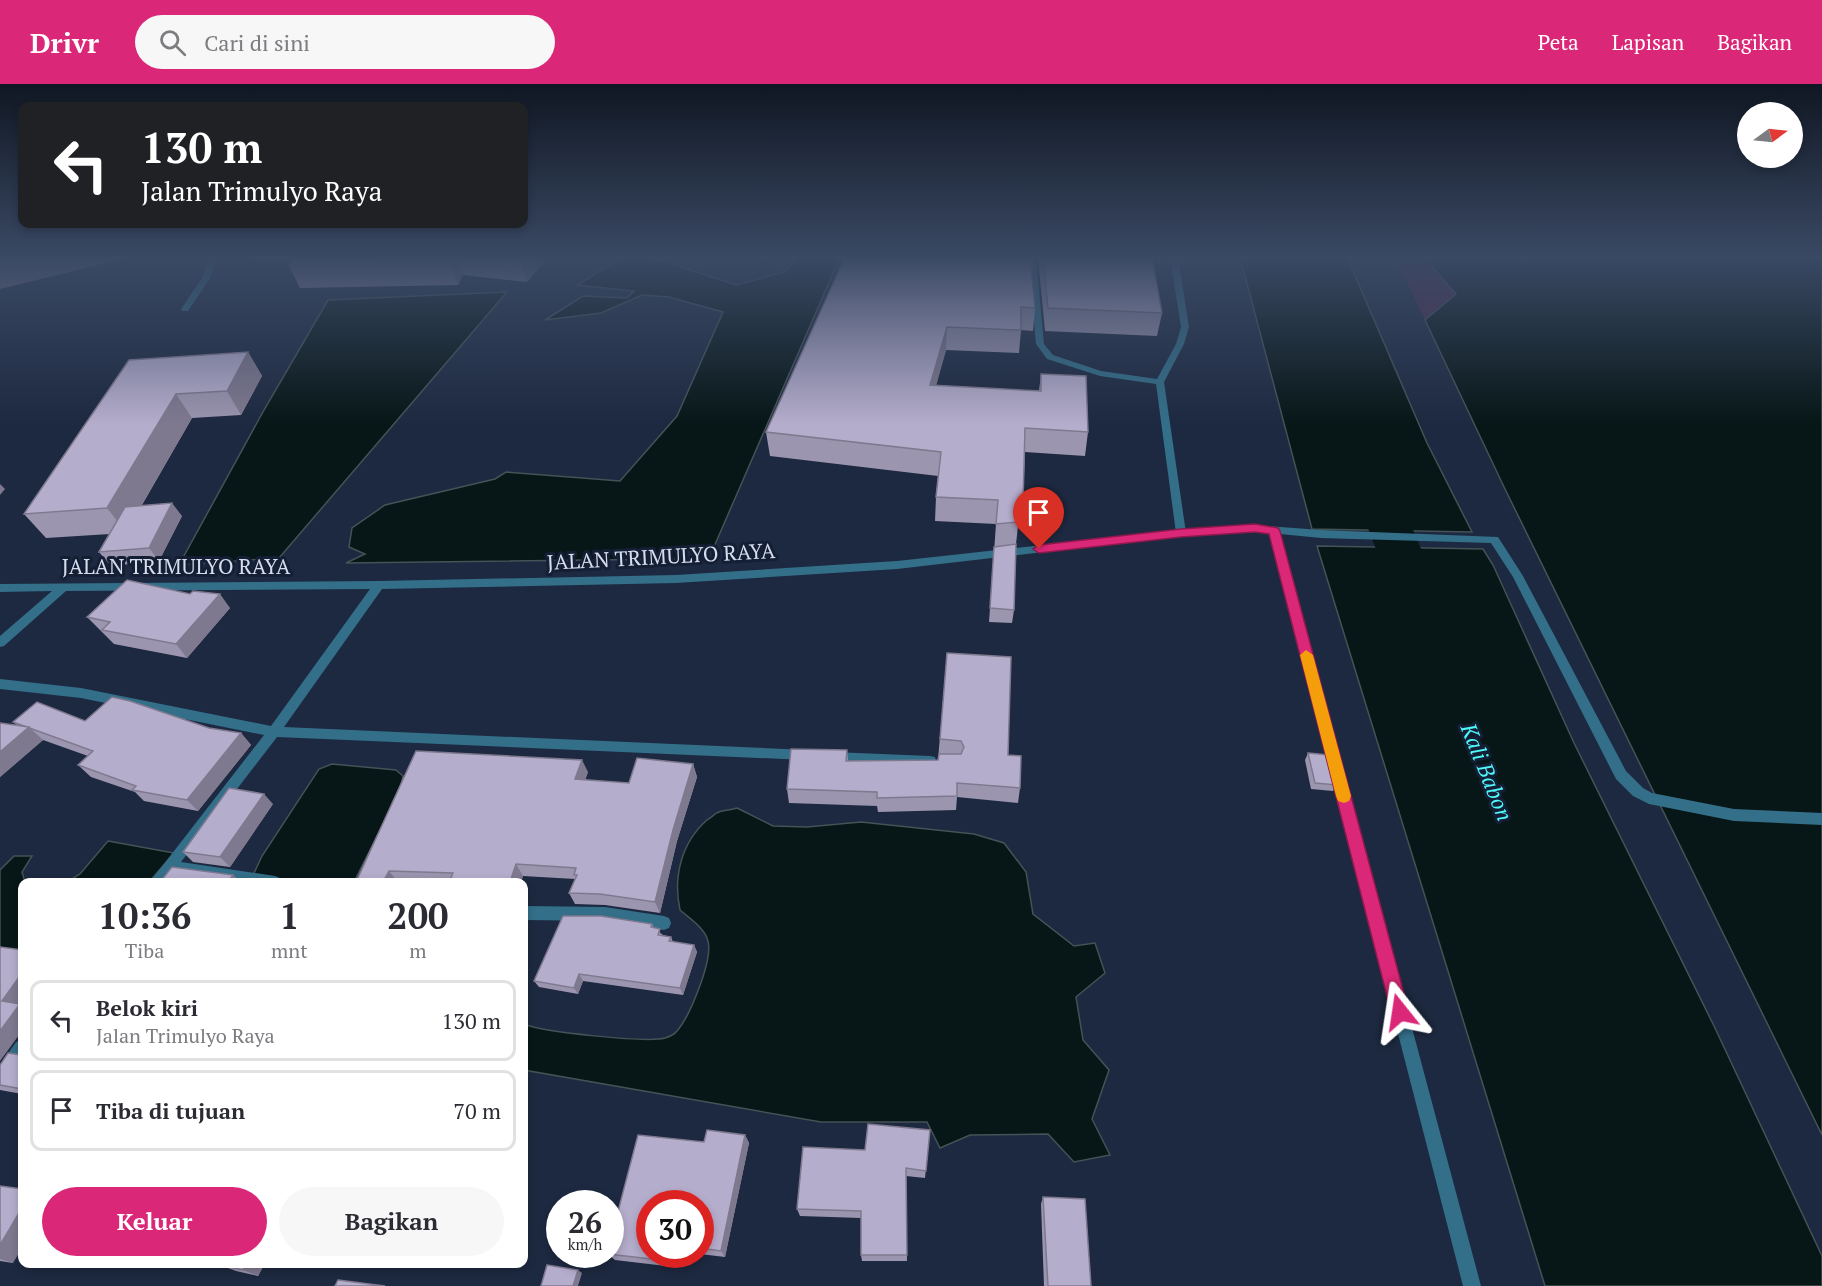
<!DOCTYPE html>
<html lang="id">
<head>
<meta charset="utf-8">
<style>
	:root { --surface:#fff; --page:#f7f7f7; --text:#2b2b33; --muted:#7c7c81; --line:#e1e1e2; --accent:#db2777 }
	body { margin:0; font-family:"PT Serif",serif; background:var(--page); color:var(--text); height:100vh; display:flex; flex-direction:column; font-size:22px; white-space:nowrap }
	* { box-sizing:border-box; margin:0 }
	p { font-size:20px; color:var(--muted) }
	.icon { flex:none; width:33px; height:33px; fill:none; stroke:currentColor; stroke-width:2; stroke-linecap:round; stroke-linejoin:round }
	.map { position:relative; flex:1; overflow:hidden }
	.drawer { position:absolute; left:18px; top:794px; width:510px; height:390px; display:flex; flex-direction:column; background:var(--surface); border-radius:12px; box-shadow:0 3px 9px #0003 }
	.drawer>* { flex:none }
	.banner { position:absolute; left:18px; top:18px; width:510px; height:126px; border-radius:12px; box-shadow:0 3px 9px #0003; background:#202124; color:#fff; overflow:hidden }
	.needle { width:39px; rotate:75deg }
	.tools { position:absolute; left:1737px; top:18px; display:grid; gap:12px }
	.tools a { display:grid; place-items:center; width:66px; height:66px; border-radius:50%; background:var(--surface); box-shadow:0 3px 9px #0003; font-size:30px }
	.speed { position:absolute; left:546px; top:1106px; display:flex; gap:12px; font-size:30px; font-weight:700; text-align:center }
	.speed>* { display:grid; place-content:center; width:78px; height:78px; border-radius:50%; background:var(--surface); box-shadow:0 3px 9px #0003; line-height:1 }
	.speed small { font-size:15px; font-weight:400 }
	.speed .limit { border:9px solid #d22; background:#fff; color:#111 }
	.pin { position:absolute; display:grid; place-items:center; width:51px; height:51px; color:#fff; margin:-62px -26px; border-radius:50% 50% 50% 0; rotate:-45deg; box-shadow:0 0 6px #0007 }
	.pin .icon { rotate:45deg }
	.me { position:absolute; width:66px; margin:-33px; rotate:345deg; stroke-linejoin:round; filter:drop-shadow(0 0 4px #0008) }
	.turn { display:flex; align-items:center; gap:21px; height:126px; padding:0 24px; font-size:27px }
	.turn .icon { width:78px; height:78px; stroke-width:2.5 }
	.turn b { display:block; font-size:42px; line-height:51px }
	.eta { display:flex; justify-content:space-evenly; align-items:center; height:102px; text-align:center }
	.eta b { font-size:36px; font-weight:600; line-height:42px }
	.action { display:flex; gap:12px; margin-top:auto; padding:12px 24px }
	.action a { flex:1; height:69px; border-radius:36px; background:var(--accent); color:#fff; font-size:24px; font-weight:600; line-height:69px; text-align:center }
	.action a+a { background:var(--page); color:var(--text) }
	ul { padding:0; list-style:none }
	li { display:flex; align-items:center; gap:18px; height:81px; margin:0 12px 9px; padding:0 12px; border:3px solid var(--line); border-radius:12px }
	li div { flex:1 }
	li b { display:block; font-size:22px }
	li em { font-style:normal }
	header { display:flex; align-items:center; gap:36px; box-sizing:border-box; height:84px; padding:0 30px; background:var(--accent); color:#fff }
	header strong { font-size:28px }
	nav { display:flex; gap:33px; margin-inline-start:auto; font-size:21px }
	.search { width:420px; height:54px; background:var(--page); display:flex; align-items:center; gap:15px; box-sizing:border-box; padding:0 21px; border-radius:33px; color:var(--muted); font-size:22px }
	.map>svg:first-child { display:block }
	.green { fill:#512a4c }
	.water { fill:#071616; stroke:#455256; stroke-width:1.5 }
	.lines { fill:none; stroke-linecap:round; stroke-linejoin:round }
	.river { fill:#071616; fill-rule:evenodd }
	.lane { fill:#336f89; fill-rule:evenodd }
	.street { fill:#336f89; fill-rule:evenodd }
	.wall { fill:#9c95af }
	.shaded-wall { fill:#7f798f }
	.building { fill:#b5adcc; stroke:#7f798f; stroke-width:1.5 }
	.route { fill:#db2777; stroke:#8e194d; stroke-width:1.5 }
	.slow { fill:#f59e0b }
	.labels { text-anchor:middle; stroke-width:6; stroke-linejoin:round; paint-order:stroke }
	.street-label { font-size:21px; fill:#d5ddec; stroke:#141f36 }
	.water-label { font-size:22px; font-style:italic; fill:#4df8f8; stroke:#141f36 }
</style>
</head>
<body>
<header>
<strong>Drivr</strong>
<div class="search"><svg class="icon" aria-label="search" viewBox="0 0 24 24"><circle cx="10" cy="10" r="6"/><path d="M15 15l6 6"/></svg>Cari di sini</div>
<nav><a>Peta</a><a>Lapisan</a><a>Bagikan</a></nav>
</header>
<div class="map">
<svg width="1822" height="1202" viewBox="0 0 1822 1202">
	<rect width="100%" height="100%" fill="#1d2940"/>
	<!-- green -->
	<path class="green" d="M1395 173H1424L1456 210 1425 236Z"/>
	<!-- water -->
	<g class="water">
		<path d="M623 173H650L736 201 784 188 798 173H840L713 465 681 467 675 475 346 479 365 470 349 463 352 444 385 421 495 395 506 388 620 397 677 332 723 228 669 213 642 211 601 229 545 236 583 212 627 214 634 207 577 201Z"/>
		<path d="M1240 173H1347L1427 359 1472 448 1312 445Z"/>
		<path d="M1424 173H1822V1051L1505 405 1425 236 1456 210Z"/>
		<path d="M507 208 279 474 179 481 264 326 328 216Z"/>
		<path d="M1317 462 1483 465 1493 481 1574 659 1714 942 1822 1172V1202H1545Z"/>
		<path d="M332 680 396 686 403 692 400 706 354 798H250L262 772 319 685Z"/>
		<path d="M737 724 773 742 807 743 861 738 974 750 1004 759 1026 788 1033 830 1074 862 1095 859 1105 889 1076 913 1083 956 1109 986 1092 1035 1110 1071 1074 1078 1048 1050 970 1051 940 1064 927 1038H821L524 986V940C541 948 647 959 665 954 669 953 675 950 677 947 690 932 713 876 708 857 705 844 689 834 680 826 673 793 681 759 707 736 711 734 715 729 719 728 724 726 731 726 737 724Z"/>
		<path d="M108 757 174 769 149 798H67L80 790Z"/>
		<path d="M14 772H32L22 788 25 798H22V869L0 866V786Z"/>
	</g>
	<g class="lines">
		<!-- river -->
		<path class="river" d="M1369 378 1384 382 1390 391 1448 529 1441 541 1424 546 1407 541 1400 529 1348 391 1354 382Z"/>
		<!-- lane -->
		<g class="lane">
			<path d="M209 173H217L210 194 188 227H182L181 225 202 194Z"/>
			<path d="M1028 173H1036L1044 260 1053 271 1101 287 1157 295 1176 260 1181 243 1170 173H1178L1189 243 1184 260 1164 298 1186 449 1185 451H1177L1176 449 1156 300 1100 292 1047 275 1036 260Z"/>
		</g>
		<!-- street -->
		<g class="street">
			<path d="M1255 441 1321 446 1498 453 1523 492 1626 687 1643 704 1652 709 1734 725 1822 729V741L1734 737 1649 720 1633 712 1616 695 1513 493 1491 459 1321 454 1280 450 1481 1202H1463L1269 449 1255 447 1181 452 897 485 676 499 382 505 284 643 807 666 811 667 813 671 811 675 807 676 277 653 181 778 275 792 280 794 282 798H234L173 789 165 798H150L264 651 81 614 0 605V595L81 604 271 642 370 505 66 507 4 562 0 563V552L52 507 0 508V500L379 497 676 491 897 477 1181 446Z"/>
			<path d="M833 668 930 672 935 673 936 677 935 681 930 682 833 678 829 677 827 673 829 669Z"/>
			<path d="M524 822 605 823 664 832 669 834 671 839 669 844 664 846 605 837 524 836Z"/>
			<path d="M22 956V977L6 1001 0 1003V981L16 958Z"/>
		</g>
	</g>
	<!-- wall -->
	<g class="wall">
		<path d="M259 173H548L527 198 463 191 458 201 300 204 289 182 293 175 260 176Z"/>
		<path d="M845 173 1035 224 1033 247 1021 246 1019 269 946 266 936 301 1039 307 1041 290 1088 348 1085 372 1025 368 1023 418 1021 442H1018L1016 460 1014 526 1012 539 989 538 996 440 935 437 936 413 938 392 770 372 766 348Z"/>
		<path d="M1038 173H1152L1162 229 1157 252 1045 247Z"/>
		<path d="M248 268 262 292 241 331 192 334 142 421 182 432 159 477 111 482 99 468 110 450 46 454 24 430 129 276Z"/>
		<path d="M230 524 187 574 114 560 87 533Z"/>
		<path d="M947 569 1008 671 1020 704 1018 719 957 713 956 726 878 728 877 722 789 719 787 705 847 666 848 677 938 676Z"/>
		<path d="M85 637 209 644 241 649 251 661 198 727 144 717 135 708 91 693 78 681 88 672 43 656 0 693V639L17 641 13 638Z"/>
		<path d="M1308 669 1337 701 1333 707 1311 705 1305 676Z"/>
		<path d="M693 680 697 693 677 757 660 829 605 821 575 820 569 809 575 795 523 792 521 798H356L588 688 585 696 629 699Z"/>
		<path d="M273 720 230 783 193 778 183 768Z"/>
		<path d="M652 840 654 844 663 851 671 853 673 858 694 861 697 868 683 911 583 897 578 910 539 903 534 897Z"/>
		<path d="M22 971V1010L0 1006V981Z"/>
		<path d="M745 1051 749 1059 725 1173 700 1170V1119L650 1170H669L666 1182 615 1176 608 1170Z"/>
		<path d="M929 1055 925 1094 906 1092 907 1177H862L861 1171V1134L800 1132 797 1125 865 1066Z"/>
		<path d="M0 1102 13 1179 0 1177Z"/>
		<path d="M1043 1113 1091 1202H1044L1041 1120Z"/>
		<path d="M221 1179H265L258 1192 236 1187 220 1181Z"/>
		<path d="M483 1179H510L509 1183Z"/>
	</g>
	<!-- shaded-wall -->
	<g class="shaded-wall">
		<path d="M21 173H131L0 205V178Z"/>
		<path d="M453 173H456L463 191 458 201 450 178Z"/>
		<path d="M522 173H548L527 198 520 176Z"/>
		<path d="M947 243 946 266 930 324V301Z"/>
		<path d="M248 268 262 292 241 331 227 307Z"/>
		<path d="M176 310 192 334 126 448 107 424Z"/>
		<path d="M0 400 5 405 0 411Z"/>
		<path d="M172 419 182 432 159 477 149 464Z"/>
		<path d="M220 510 230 524 187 574 176 560Z"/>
		<path d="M29 643 43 656 0 693V668Z"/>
		<path d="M241 649 251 661 198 727 187 716Z"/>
		<path d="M582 676 588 688 581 707 575 695Z"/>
		<path d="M693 680 697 693 677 757 660 829 655 818 673 746Z"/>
		<path d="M264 710 273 720 230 783 220 773Z"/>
		<path d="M516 780 523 792 521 798H510Z"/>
		<path d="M389 787 398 798H383Z"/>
		<path d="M233 791 241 798H228Z"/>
		<path d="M694 861 697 868 683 911 680 904Z"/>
		<path d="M22 889V919L21 921H22V947L0 977V947L2 917Z"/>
		<path d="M579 890 583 897 578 910 574 904Z"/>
		<path d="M745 1051 749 1059 725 1173 721 1167Z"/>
		<path d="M524 1122 528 1126 524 1139Z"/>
		<path d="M22 1124V1164L13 1179 0 1175V1161Z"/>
		<path d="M662 1170H669L666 1182 660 1176Z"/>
		<path d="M246 1179H265L258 1192 243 1186Z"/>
		<path d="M503 1179H510L509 1183Z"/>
		<path d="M578 1186 582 1189 578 1202H573Z"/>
	</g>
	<!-- building -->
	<g class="building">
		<path d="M0 173H21L0 178Z"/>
		<path d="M295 173H453L450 178 289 182Z"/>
		<path d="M492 173H522L520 176Z"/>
		<path d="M845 173H1030L1035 224 1021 223V246L947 243 930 301 1041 307V290L1086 292 1088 348 1025 344 1023 418H1019L1018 438 996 440 998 416 936 413 941 368 766 348Z"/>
		<path d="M1043 173H1152L1162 229 1048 224Z"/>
		<path d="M248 268 227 307 176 310 107 424 24 430 129 276Z"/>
		<path d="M172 419 149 464 99 468 125 423Z"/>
		<path d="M1016 460 1014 526 990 524 994 463Z"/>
		<path d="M127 496 190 510 193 507 220 510 176 560 102 546 110 538 87 533Z"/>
		<path d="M947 569 1011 573 1008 671 1021 672 1020 704 957 699V712L877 714V708L787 705 791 665 847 666 846 677 938 676 939 670H961L964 663 961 657 940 655Z"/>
		<path d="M112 613 130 617 209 644 241 649 187 716 132 706 136 702 78 681 93 667 13 638 37 618 85 637Z"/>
		<path d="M0 639 29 643 0 668Z"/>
		<path d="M416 667 582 676 575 695 629 699 637 674 693 680 673 746 655 818 600 810 569 809 577 791H574L576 784 516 780 510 798H449L453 789 389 787 383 798H356Z"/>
		<path d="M1308 669 1329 671 1337 701 1315 699Z"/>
		<path d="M229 704 264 710 220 773 183 768Z"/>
		<path d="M172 783 233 791 228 798H160Z"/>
		<path d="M563 832H601L652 840 651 843 660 845 658 851 671 853 669 857 694 861 680 904 579 890 574 904 534 897Z"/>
		<path d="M0 863 22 866V889L2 917 20 920 0 947Z"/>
		<path d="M8 969 22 971V1005L0 1001V981Z"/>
		<path d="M868 1040 930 1046 926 1087 906 1084 907 1171H861V1127L797 1125 803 1063 865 1066Z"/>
		<path d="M707 1046 745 1051 721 1167 700 1164V1119H650V1170H662L660 1176 608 1170H610V1158L638 1051 704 1058Z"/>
		<path d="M0 1102 22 1105V1124L0 1161Z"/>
		<path d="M1043 1113 1085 1115 1091 1202H1048Z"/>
		<path d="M221 1179H246L243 1186 220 1181Z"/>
		<path d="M547 1181 578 1186 573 1202H541Z"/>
		<path d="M338 1196 385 1202H335Z"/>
	</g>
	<!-- sky -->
	<linearGradient id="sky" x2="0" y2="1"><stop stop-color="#101723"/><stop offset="0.51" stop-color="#3a4964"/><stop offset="1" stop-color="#3a4964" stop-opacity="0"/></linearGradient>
	<rect width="1822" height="341" fill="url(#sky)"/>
	<!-- route -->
	<path class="route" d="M1255 440 1278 444 1280 447 1409 928 1406 934 1400 936 1394 934 1391 928 1269 450 1255 448 1181 453 1039 469 1033 465 1039 461 1181 445Z"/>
	<!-- slow -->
	<path class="slow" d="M1306 566 1313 571 1351 712 1349 717 1344 719 1338 717 1336 712 1300 571Z"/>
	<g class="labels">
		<!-- street labels -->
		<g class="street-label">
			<text transform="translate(661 473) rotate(-3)" y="7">JALAN TRIMULYO RAYA</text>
			<text x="176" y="490">JALAN TRIMULYO RAYA</text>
		</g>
		<!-- water labels -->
		<g class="water-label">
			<text transform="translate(1487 688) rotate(68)" y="8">Kali Babon</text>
		</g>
	</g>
</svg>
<div class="tools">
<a><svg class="needle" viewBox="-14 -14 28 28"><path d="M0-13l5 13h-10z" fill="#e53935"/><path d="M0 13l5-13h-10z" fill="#7c7c81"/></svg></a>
</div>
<div class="speed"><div>26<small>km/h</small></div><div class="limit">30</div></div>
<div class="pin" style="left:1039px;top:465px;background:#d93025"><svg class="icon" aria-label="arrive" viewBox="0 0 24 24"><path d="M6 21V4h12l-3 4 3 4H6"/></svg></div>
<svg class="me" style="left:1400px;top:928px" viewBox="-20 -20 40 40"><path d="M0-17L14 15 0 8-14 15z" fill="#db2777" stroke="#fff" stroke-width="4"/></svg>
<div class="banner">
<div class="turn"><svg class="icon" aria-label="left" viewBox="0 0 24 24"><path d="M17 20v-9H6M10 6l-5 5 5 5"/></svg><div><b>130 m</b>Jalan Trimulyo Raya</div></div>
</div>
<section class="drawer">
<div class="eta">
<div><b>10:36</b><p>Tiba</p></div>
<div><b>1</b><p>mnt</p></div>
<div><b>200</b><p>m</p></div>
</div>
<ul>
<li><svg class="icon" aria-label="left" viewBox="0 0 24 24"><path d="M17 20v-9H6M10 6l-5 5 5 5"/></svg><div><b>Belok kiri</b><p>Jalan Trimulyo Raya</p></div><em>130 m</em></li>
<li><svg class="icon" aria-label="arrive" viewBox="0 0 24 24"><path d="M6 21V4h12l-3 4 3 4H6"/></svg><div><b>Tiba di tujuan</b></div><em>70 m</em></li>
</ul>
<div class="action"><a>Keluar</a><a>Bagikan</a></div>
</section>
</div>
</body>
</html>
